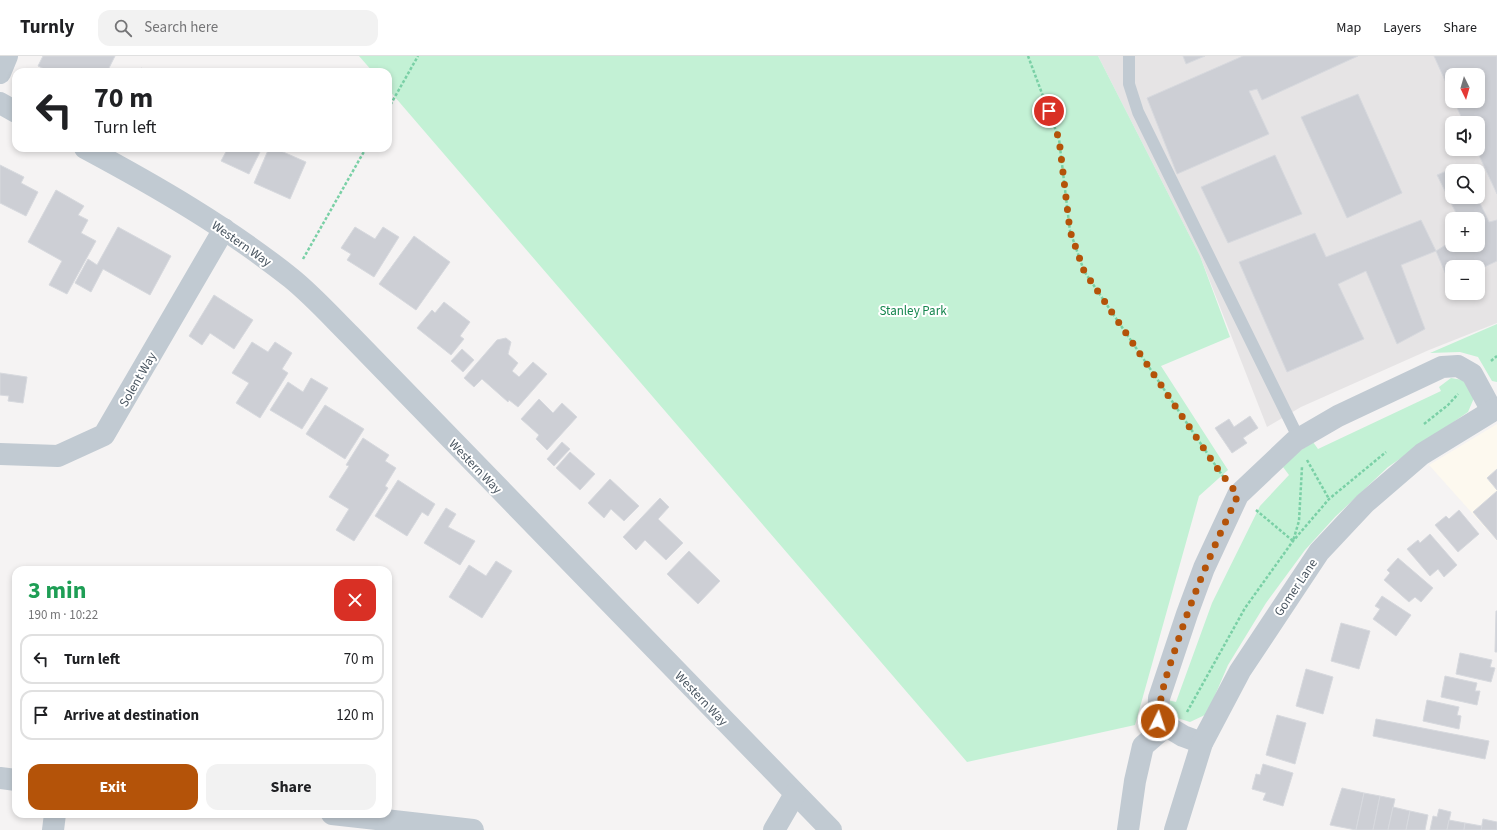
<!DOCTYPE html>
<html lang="en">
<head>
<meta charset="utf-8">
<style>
	:root { --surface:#fff; --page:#f2f2f2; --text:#202124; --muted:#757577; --line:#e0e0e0; --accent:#b45309 }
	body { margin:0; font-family:"Source Sans 3",sans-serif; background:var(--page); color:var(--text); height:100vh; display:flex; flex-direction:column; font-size:15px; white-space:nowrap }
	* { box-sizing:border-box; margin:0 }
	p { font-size:13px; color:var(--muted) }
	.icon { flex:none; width:22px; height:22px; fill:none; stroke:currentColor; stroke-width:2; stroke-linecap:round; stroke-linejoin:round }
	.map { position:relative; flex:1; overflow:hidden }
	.sheet { position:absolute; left:12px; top:510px; width:380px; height:252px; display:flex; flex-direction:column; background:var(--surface); border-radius:12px; box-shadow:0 2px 6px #0003 }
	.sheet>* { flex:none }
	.top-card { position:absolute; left:12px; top:12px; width:380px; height:84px; border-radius:12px; box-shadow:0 2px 6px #0003; background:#fff; color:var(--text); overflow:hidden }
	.needle { width:26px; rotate:175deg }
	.buttons { position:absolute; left:1445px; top:12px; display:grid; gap:8px }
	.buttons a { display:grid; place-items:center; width:40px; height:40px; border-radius:8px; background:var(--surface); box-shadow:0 2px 6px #0003; font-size:20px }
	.pin { position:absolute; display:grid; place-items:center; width:34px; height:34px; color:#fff; margin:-17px; border:2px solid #fff; border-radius:50%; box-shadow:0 1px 4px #0007 }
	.me { position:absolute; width:44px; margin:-22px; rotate:4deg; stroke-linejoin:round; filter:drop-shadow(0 0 3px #0008) }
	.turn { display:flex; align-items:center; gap:14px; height:84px; padding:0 16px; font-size:18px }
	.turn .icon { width:52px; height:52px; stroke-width:2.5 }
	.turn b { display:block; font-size:28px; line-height:34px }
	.round { display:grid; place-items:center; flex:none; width:42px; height:42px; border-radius:12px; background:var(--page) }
	.headline { display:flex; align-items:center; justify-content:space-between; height:68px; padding:0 16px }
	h1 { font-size:24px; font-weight:700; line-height:30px; color:#1e9e55 }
	.primary-button { display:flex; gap:8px; margin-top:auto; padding:8px 16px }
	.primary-button a { flex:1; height:46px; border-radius:12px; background:var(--accent); color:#fff; font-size:16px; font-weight:700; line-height:46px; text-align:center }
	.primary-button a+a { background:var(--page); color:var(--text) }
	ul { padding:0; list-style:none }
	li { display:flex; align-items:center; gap:12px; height:50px; margin:0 8px 6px; padding:0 8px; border:2px solid var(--line); border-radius:12px }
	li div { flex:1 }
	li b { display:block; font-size:15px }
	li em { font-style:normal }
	header { display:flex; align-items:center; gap:24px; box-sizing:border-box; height:56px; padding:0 20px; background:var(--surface); border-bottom:1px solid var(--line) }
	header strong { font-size:19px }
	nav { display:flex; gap:22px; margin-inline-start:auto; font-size:14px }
	.search { width:280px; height:36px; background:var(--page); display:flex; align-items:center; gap:10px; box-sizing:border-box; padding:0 14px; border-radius:12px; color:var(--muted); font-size:15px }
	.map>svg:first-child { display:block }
	.commercial { fill:#fdf9ef }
	.education { fill:#e6e4e5; fill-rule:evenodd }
	.green { fill:#c3f1d5 }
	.building { fill:#cdcfd5; stroke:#d7d9de }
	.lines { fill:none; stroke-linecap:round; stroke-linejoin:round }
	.path { stroke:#7ad0a6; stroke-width:2.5; stroke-dasharray:3 2; stroke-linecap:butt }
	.lane { stroke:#c1cad2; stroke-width:12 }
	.street { stroke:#c1cad2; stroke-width:22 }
	.route { stroke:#b45309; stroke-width:7; stroke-dasharray:0 12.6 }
	.labels { text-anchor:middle; stroke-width:4; stroke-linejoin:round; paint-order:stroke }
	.street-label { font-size:13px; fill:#4a5661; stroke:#fff }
	.park-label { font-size:13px; fill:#17864f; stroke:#fff }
</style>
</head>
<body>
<header>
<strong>Turnly</strong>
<div class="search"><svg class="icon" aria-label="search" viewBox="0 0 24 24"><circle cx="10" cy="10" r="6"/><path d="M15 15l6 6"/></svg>Search here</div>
<nav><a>Map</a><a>Layers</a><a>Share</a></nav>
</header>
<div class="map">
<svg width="1497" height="774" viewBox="0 0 1497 774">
	<rect width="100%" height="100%" fill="#f5f3f3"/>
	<!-- commercial -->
	<path class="commercial" d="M1497 368V485L1429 409Z"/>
	<!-- education -->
	<path class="education" d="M1098 0H1497V267L1429 294 1301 351 1267 371 1200 200ZM1452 19H1478V45H1452ZM1452 67H1478V93H1452ZM1452 115H1478V141H1452ZM1452 163H1478V189H1452ZM1452 211H1478V237H1452Z"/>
	<!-- green -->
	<g class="green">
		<path d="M359 0H1098L1200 200 1230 281 1161 310 1228 414 1199 440 1135 669 967 706 388 33V16H373Z"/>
		<path d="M1497 268V326L1492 325 1478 301 1460 296 1430 297Z"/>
		<path d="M1451 322 1463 324 1474 342 1468 356 1388 411 1335 461 1305 494 1266 547 1228 609 1207 658 1190 666 1174 661 1168 644 1176 646 1212 547 1260 450 1289 419 1283 411 1291 401 1313 386 1318 393 1441 335 1439 331Z"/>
	</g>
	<!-- building -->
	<g class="building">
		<path d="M43 0H115L107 16H51L38 10Z"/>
		<path d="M1183 0H1205L1186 8Z"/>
		<path d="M1243 0H1358L1262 44 1257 33 1249 35 1269 78 1177 118 1147 42Z"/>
		<path d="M1434 0H1497V138L1476 93H1478V67H1464L1454 45H1478V19H1452V40Z"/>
		<path d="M141 12 150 16H139Z"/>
		<path d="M1358 38 1402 137 1347 162 1301 61Z"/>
		<path d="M228 92H251L260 96 249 118 221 105Z"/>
		<path d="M269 92H274L306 106 290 143 254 127Z"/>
		<path d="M1275 99 1302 158 1228 187 1201 131Z"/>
		<path d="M0 109 24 121 21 127 38 136 26 160 0 147Z"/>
		<path d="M1461 109 1464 115H1452V141H1477L1489 166 1497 164V205L1478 214V211H1452V225L1449 226 1436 195 1452 185V189H1478V163H1459L1437 119Z"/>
		<path d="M56 134 84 150 78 159 88 164 81 177 96 185 67 238 49 229 62 205 28 186Z"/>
		<path d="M1421 164 1436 195 1401 209 1425 273 1397 288 1366 215 1338 228 1364 283 1287 316 1239 206 1315 177 1326 201Z"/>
		<path d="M118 171 171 200 150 239 103 213 91 236 75 227 88 203 97 209Z"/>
		<path d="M355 171 375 183 383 171 399 181 374 221 347 204 351 198 341 192Z"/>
		<path d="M414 180 450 206 416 254 379 228Z"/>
		<path d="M214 239 253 264 234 293 210 277 202 289 189 280Z"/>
		<path d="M444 246 470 266 460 280 464 283 451 299 417 272 432 254 435 257Z"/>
		<path d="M506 282 511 286 508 298 518 307 512 315 519 321 533 306 547 318 518 351 509 344 508 346 482 323 474 331 464 322 497 284Z"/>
		<path d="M252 286 268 296 275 286 292 297 282 313 288 317 260 362 236 347 249 327 232 317Z"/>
		<path d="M462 293 474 304 463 316 451 305Z"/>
		<path d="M0 317 27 321 23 347 8 345 9 340 0 339Z"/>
		<path d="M311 322 328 332 302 373 270 354 288 326 303 336Z"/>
		<path d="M539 343 553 357 562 347 577 361 547 394 536 383 539 379 521 363Z"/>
		<path d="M325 349 364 373 345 403 306 378Z"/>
		<path d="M1250 360 1258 372 1243 382 1247 387 1232 397 1215 372 1229 363 1234 371Z"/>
		<path d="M363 382 389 399 385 405 396 412 385 430 388 432 354 485 336 474 349 453 329 441 349 410 346 409Z"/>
		<path d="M562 386 570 393 554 410 547 403Z"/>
		<path d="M570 396 595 418 580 434 556 412Z"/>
		<path d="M1497 413V434L1487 422Z"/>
		<path d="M610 423 639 450 624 465 611 453 604 462 588 447Z"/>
		<path d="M398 424 435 448 428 460 422 456 407 480 375 460Z"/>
		<path d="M1497 435V484L1473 456Z"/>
		<path d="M660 442 669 451 658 463 683 487 666 504 645 484 636 494 623 481Z"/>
		<path d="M446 452 456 458 448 471 475 485 460 509 424 487Z"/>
		<path d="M1459 454 1479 478 1458 496 1435 469 1446 460 1449 463Z"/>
		<path d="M1430 478 1457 509 1444 521 1438 513 1430 520 1407 493 1418 484 1420 487Z"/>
		<path d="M689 495 720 525 698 548 667 518Z"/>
		<path d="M1398 502 1433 532 1421 546 1415 541 1409 546 1384 524 1390 517 1387 514Z"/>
		<path d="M496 505 512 515 482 562 449 541 469 509 486 520Z"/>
		<path d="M1382 540 1411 559 1396 580 1373 563 1380 553 1375 550Z"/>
		<path d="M1496 555H1497V596H1495Z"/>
		<path d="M1341 567 1370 575 1359 613 1331 605Z"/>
		<path d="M1460 597 1492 604 1490 611 1495 612 1491 626 1456 618Z"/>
		<path d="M1306 613 1333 621 1323 658 1296 650Z"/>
		<path d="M1445 620 1477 627 1475 635H1480L1477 649 1441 641Z"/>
		<path d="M1427 644 1459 651 1457 659 1461 660 1459 673 1423 665Z"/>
		<path d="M1277 659 1306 667 1295 708 1266 699Z"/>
		<path d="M1376 663 1489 685 1485 703 1373 680Z"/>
		<path d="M1263 708 1293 717 1283 750 1263 744 1266 737 1252 733 1256 718 1260 719Z"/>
		<path d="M1342 732 1364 737 1356 774 1330 769Z"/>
		<path d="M1364 737 1380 740 1373 774H1356Z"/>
		<path d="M1380 740 1395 743 1388 774H1373Z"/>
		<path d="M1393 751 1410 755 1406 774H1388Z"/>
		<path d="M1439 753 1451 756 1447 774H1430L1433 760 1437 761Z"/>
		<path d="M1410 755 1428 759 1425 774H1406Z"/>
		<path d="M1483 763 1497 766V774H1481Z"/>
		<path d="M1449 764 1465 767 1464 774H1447Z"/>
		<path d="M1465 767 1482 770 1481 774H1464Z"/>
	</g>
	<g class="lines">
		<!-- path -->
		<g class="path">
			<path d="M1028 0 1059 83 1070 175 1084 215 1224 422"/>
			<path d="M388 53 418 0"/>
			<path d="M303 203 366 92"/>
			<path d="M1491 305 1497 300"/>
			<path d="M1424 368 1448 349 1458 338"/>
			<path d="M1307 404 1329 443"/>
			<path d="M1256 454 1293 485 1299 465 1302 411"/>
			<path d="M1187 656 1245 552 1293 485 1329 443 1386 396"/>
		</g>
		<!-- lane -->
		<path class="lane" d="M1129 0V28L1138 56 1299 383"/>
		<!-- street -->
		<g class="street">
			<path d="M0 17 7 0"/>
			<path d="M0 47 16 56"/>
			<path d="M85 92C156 130 227 171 291 222 312 239 331 260 350 279L831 774"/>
			<path d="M0 398 58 400 104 379 224 173"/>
			<path d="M1202 687 1183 680 1158 665 1159 642 1187 558 1204 512 1238 439 1295 385 1338 360 1442 311 1458 310 1472 318 1492 355"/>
			<path d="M0 722 16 724"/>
			<path d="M332 758 473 774"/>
			<path d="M53 774 55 758"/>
			<path d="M774 774 795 738"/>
			<path d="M1128 774 1135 725 1143 690 1165 671"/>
			<path d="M1175 774 1202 687 1240 615 1319 496 1365 447 1422 398 1497 352"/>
		</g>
	</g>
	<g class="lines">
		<!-- route -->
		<path class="route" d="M1049 55 1059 83 1070 175 1084 215 1217 412 1238 439C1214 490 1193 538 1176 591 1167 617 1160 638 1158 665"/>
	</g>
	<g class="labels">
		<!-- street labels -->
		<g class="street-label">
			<text transform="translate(242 187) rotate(35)" y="5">Western Way</text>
			<text transform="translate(137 323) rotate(-60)" y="5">Solent Way</text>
			<text transform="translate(476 410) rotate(46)" y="5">Western Way</text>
			<text transform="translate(1295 531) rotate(-56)" y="5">Gomer Lane</text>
			<text transform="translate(702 642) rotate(46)" y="5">Western Way</text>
		</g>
		<!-- park labels -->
		<g class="park-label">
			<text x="913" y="259">Stanley Park</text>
		</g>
	</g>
</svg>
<div class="buttons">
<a><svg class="needle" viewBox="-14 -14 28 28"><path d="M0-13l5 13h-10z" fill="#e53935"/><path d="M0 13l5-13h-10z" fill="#757577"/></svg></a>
<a><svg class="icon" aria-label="sound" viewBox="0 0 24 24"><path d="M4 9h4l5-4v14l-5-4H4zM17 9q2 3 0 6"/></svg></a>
<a><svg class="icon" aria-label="search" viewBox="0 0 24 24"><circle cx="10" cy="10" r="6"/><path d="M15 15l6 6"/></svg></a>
<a>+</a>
<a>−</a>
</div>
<div class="pin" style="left:1049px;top:55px;background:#d93025"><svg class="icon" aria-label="arrive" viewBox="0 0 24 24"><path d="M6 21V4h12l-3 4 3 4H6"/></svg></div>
<svg class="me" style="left:1158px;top:665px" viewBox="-20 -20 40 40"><circle r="17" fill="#b45309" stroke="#fff" stroke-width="3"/><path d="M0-11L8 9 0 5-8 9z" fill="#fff"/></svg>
<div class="top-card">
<div class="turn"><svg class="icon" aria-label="left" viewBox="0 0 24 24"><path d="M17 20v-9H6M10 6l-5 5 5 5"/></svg><div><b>70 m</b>Turn left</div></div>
</div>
<section class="sheet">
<div class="headline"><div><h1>3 min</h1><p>190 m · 10:22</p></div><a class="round" style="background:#d93025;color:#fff"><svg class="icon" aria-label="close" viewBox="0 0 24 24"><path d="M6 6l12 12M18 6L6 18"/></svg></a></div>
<ul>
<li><svg class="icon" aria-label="left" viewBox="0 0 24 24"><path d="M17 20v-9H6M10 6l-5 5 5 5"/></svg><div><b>Turn left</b></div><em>70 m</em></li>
<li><svg class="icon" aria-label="arrive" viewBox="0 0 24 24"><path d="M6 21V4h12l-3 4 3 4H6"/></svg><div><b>Arrive at destination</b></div><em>120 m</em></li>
</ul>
<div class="primary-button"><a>Exit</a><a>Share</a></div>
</section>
</div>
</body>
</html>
